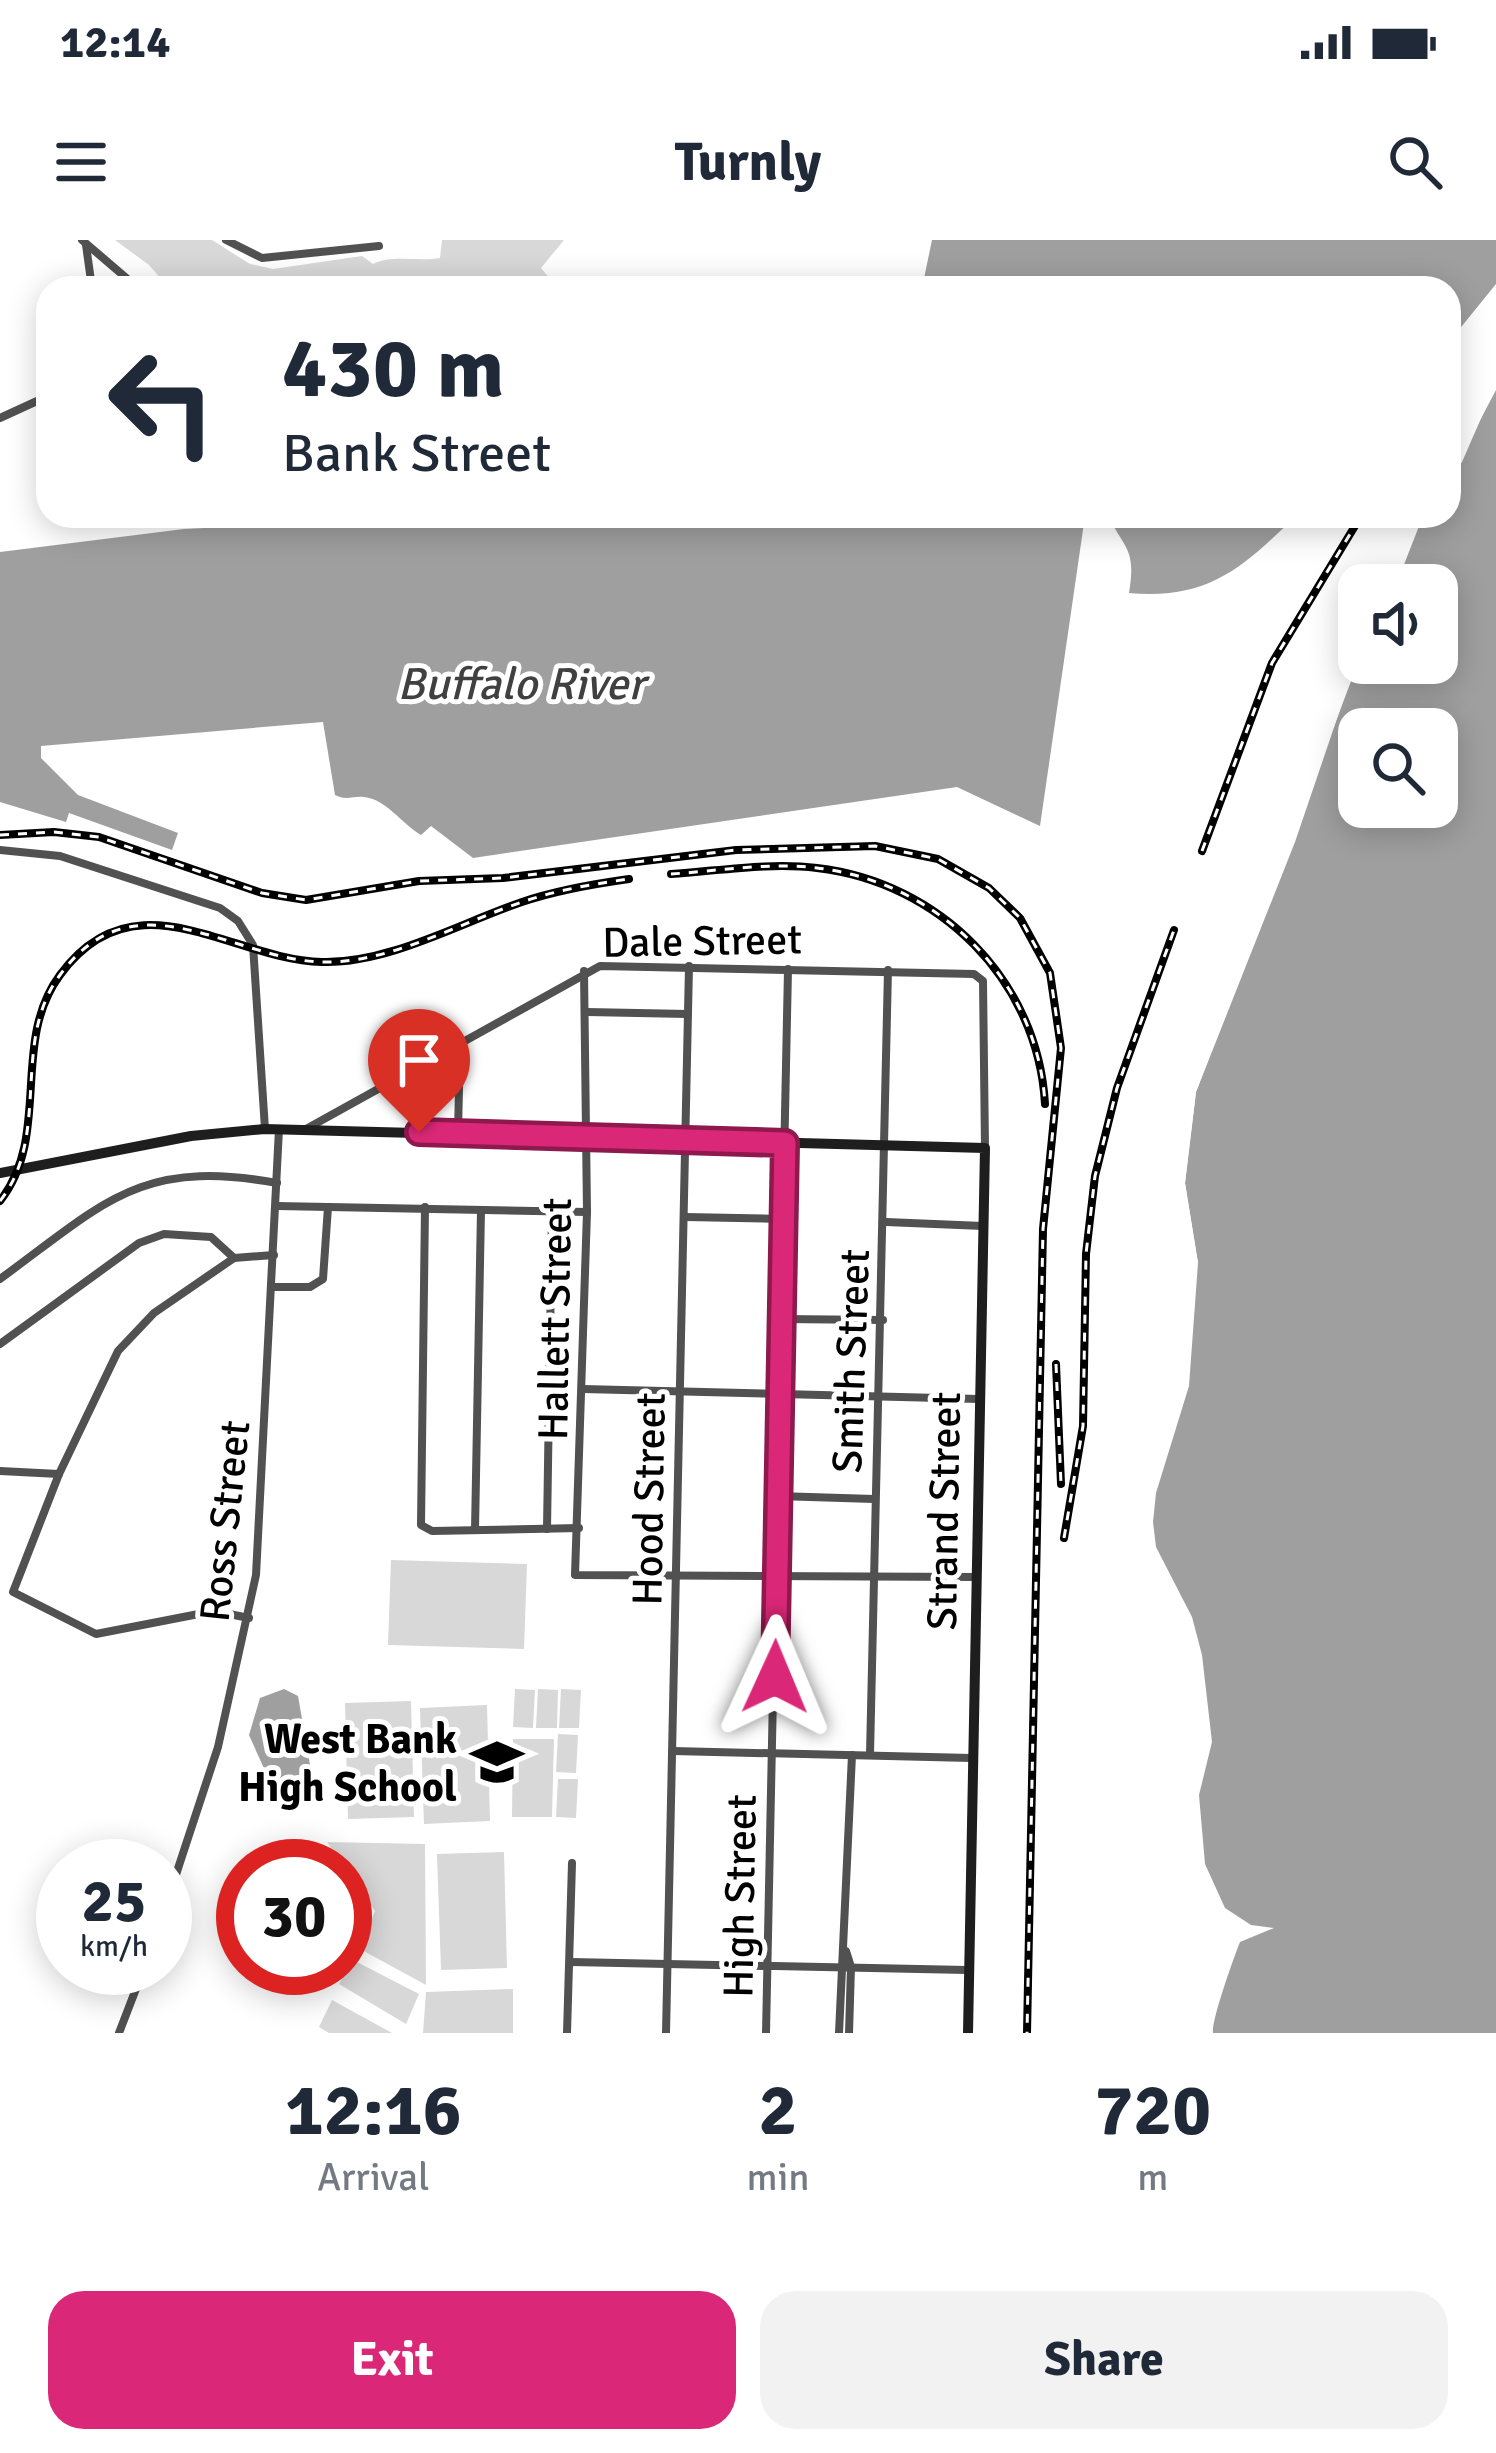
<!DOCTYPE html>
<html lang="en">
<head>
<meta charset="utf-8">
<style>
	:root { --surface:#fff; --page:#f2f2f3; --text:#1f2937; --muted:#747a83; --accent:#db2777 }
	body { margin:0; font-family:Signika,sans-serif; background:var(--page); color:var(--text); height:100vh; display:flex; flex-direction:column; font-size:45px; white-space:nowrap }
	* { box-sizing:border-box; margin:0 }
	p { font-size:39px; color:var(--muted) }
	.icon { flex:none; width:66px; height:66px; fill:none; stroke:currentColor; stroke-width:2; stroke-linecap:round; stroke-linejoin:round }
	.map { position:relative; height:1793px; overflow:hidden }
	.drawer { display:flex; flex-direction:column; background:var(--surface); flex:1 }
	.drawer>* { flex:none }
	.hud { position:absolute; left:36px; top:36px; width:1425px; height:252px; border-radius:36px; box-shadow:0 6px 30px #0003; background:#fff; color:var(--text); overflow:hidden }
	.buttons { position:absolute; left:1338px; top:324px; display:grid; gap:24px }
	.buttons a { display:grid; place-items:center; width:120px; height:120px; border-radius:24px; background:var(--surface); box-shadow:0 6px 30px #0003; font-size:60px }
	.speed { position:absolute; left:36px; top:1599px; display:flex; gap:24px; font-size:60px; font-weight:700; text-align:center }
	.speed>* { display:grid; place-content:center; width:156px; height:156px; border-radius:50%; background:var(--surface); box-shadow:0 6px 30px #0003; line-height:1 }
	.speed small { font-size:30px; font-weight:400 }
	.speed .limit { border:18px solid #d22; background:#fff; color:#111 }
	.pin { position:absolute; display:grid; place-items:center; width:102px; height:102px; color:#fff; margin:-123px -51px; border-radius:50% 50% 50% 0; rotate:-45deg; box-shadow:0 0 12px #0007 }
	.pin .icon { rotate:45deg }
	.me { position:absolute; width:132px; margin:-66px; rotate:1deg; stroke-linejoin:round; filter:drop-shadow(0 0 9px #0008) }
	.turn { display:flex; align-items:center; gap:42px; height:252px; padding:0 48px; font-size:54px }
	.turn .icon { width:156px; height:156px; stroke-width:2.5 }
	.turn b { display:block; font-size:84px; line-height:102px }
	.eta { display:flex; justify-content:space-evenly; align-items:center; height:204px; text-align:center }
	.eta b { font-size:72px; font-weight:700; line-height:84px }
	.action { display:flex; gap:24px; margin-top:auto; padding:24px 48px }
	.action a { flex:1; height:138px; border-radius:36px; background:var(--accent); color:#fff; font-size:48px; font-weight:700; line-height:138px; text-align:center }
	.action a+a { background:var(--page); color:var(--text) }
	.status { display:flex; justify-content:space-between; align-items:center; height:84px; padding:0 60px; background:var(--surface); direction:ltr }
	.status svg { height:33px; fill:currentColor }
	header { display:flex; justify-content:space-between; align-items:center; height:156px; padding:0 48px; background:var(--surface); font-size:54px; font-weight:700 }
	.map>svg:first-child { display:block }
	.green { fill:#d8d8d8 }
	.water { fill:#9f9f9f; fill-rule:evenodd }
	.pier { fill:#fff }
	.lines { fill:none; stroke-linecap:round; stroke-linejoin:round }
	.street { stroke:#515151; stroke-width:8 }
	.secondary { stroke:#1e1e1e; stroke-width:10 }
	.rail-casing { stroke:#000; stroke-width:8 }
	.rail { stroke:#fff; stroke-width:3; stroke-dasharray:9; stroke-linecap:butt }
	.route-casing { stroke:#8e194d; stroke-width:30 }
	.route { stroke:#db2777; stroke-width:21 }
	.labels { text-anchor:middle; stroke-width:10; stroke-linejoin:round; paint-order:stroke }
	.street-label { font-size:42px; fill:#000; stroke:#fff }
	.poi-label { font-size:42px; font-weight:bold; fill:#000; stroke:#fff; text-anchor:end }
	.water-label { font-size:45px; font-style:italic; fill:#404040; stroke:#fff }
</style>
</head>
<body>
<div class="status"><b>12:14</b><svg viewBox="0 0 49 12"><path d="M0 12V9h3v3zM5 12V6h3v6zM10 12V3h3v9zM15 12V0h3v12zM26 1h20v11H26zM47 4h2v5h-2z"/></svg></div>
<header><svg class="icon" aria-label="menu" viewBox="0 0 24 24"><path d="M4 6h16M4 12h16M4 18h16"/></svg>Turnly<svg class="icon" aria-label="search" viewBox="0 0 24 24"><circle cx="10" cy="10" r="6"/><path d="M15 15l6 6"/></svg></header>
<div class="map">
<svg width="1496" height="1793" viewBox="0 0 1496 1793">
	<rect width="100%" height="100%" fill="#fff"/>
	<!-- green -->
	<g class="green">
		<path d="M115 0H212L250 24 273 29 362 16 373 24C391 14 419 22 440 18L442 0H564L541 28 550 39 544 48H169L149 25Z"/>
		<path d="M391 1320 527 1324 524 1409 388 1405Z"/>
		<path d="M515 1449 535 1450 533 1488 513 1487Z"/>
		<path d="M538 1449 558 1450 557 1488H536Z"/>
		<path d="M561 1449 581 1450 579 1488H559Z"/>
		<path d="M411 1461 414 1577 348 1579 345 1463Z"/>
		<path d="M487 1465 490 1581 424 1584 420 1468Z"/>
		<path d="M558 1494 578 1495 576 1533 556 1532Z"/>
		<path d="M513 1499H554L552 1577H512Z"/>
		<path d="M558 1539H578L576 1578 556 1577Z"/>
		<path d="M327 1602 425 1604 426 1745 360 1709 375 1671Z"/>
		<path d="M504 1612 507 1728 441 1730 437 1614Z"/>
		<path d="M353 1720 419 1754 406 1784 339 1744Z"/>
		<path d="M513 1749V1793H423L426 1752Z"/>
		<path d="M332 1760 392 1793H329L319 1787Z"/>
	</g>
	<!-- water -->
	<g class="water">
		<path d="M932 0H1496V44L1449 102V48H922Z"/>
		<path d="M1496 150V1793H1213C1211 1781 1234 1717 1240 1702L1274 1688 1251 1685 1225 1668 1205 1624 1199 1555 1212 1502 1202 1415 1192 1377 1156 1307 1153 1282 1156 1253 1189 1146 1198 1023 1185 943 1196 852 1359 420 1437 423V345H1396L1423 276H1449V239ZM1359 489H1437V567H1359Z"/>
		<path d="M326 276H1085L1040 586 957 547 473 618 431 586 421 595C402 584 386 559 364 557 351 556 348 561 335 555L323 482 41 506V518L78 555 178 593 172 610 69 573 66 582 0 562V312L184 289 326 282Z"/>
		<path d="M1108 276H1296C1242 328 1209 360 1129 353 1136 309 1126 311 1108 276Z"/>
		<path d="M284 1449 298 1456 313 1542 298 1564 271 1544 249 1495 260 1458Z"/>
	</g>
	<!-- pier -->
	<g class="pier">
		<path d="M1496 144 1462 222 1449 239V229Z"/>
		<path d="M1359 414 1295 602 1196 852 1185 943 1198 1023 1191 1033 1179 942 1190 851 1289 600 1344 441Z"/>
	</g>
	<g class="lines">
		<!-- street -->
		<g class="street">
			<path d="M82 0 138 48"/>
			<path d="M226 0 262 18 379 6"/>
			<path d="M86 5 92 48"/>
			<path d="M0 178 48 156"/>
			<path d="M0 610 60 616 220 668 238 681 253 705 265 889"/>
			<path d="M584 731 587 972 575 1335 974 1337"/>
			<path d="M587 772 688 774"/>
			<path d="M306 889 600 726 974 734 983 741 985 908"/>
			<path d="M458 893 460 802"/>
			<path d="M277 966 587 972"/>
			<path d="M425 967 421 1285 432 1291 579 1288"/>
			<path d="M685 977 783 979"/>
			<path d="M886 982 983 986"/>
			<path d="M0 1039C104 963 140 918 277 943"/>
			<path d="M272 1047H310L323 1039 328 967"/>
			<path d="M781 1079 883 1080"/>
			<path d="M0 1104 139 1003 164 994 211 997 234 1018"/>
			<path d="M583 1149 979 1159"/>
			<path d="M0 1231 59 1234"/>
			<path d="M777 1256 874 1259"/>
			<path d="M547 1289 552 971"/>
			<path d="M475 1290 481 970"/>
			<path d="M249 1378 214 1371 96 1394 13 1352 59 1234 118 1111 154 1073 234 1018 274 1015"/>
			<path d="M673 1511 971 1518"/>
			<path d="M870 1514 888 730"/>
			<path d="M165 1668 218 1507 256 1335 279 889"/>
			<path d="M846 1711 851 1727 849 1793"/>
			<path d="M571 1722 967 1730"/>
			<path d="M119 1793 144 1728"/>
			<path d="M567 1793 572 1623"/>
			<path d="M666 1793 689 726"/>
			<path d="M766 1793 788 729"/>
			<path d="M839 1793 852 1515"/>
		</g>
		<!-- secondary -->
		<path class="secondary" d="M0 933 191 896 265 889 985 908 968 1793"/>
		<!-- rail casing -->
		<g class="rail-casing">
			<g id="rail">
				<path d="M0 595 54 592 99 597 262 653 306 660 419 641 503 638 736 610 875 606 938 619 989 648 1020 678 1050 733 1061 808 1043 989 1027 1793"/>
				<path d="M1202 611 1272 423 1361 276"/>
				<path d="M671 634C718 631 770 622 817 628 939 642 1038 740 1045 864"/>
				<path d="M0 961C52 895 10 802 60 735 135 632 232 720 322 722 388 724 460 683 522 662 557 650 593 644 629 639"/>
				<path d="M1056 1124 1061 1244"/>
				<path d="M1064 1298 1083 1186 1086 1014 1095 936 1117 848 1174 690"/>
			</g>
		</g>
		<!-- rail -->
		<use href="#rail" class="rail"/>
	</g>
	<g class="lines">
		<!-- route casing -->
		<g class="route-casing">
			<path id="route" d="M419 892 785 903 775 1437"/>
		</g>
		<!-- route -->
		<use href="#route" class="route"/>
	</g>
	<!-- icons -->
	<defs>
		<g id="school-bare" transform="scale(4.14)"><path d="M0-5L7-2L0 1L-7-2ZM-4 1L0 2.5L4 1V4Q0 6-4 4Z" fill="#000" stroke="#fff" stroke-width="2.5" paint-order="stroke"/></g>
	</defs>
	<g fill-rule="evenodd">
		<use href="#school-bare" x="497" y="1522"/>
	</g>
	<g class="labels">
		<!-- street labels -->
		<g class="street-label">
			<text transform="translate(702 700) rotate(-1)" y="15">Dale Street</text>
			<text transform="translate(554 1079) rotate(-89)" y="15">Hallett Street</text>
			<text transform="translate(850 1121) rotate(-88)" y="15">Smith Street</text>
			<text transform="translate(648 1259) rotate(-89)" y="15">Hood Street</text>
			<text transform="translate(943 1271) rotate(-89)" y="15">Strand Street</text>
			<text transform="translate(224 1281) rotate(-84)" y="15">Ross Street</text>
			<text transform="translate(739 1656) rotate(-89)" y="15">High Street</text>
		</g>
		<!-- poi labels -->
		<g class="poi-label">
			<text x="457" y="1513">West Bank<tspan x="457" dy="48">High School</tspan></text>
		</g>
		<!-- water labels -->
		<g class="water-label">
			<text x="521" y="459">Buffalo River</text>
		</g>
	</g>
</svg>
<div class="buttons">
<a><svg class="icon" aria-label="sound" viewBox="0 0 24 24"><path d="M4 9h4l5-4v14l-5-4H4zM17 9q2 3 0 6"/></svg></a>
<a><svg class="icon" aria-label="search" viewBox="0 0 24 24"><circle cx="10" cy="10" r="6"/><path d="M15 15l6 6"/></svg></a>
</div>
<div class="speed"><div>25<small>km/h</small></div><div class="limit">30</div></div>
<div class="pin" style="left:419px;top:892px;background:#d93025"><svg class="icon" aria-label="arrive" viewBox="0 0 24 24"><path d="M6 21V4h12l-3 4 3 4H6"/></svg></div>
<svg class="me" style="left:775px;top:1437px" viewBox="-20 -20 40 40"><path d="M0-17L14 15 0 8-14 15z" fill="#db2777" stroke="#fff" stroke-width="4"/></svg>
<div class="hud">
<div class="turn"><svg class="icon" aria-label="left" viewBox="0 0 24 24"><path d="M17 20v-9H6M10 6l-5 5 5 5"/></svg><div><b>430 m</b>Bank Street</div></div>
</div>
</div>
<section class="drawer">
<div class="eta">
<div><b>12:16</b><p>Arrival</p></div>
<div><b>2</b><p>min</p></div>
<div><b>720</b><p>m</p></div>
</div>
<div class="action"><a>Exit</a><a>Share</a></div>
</section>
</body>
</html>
